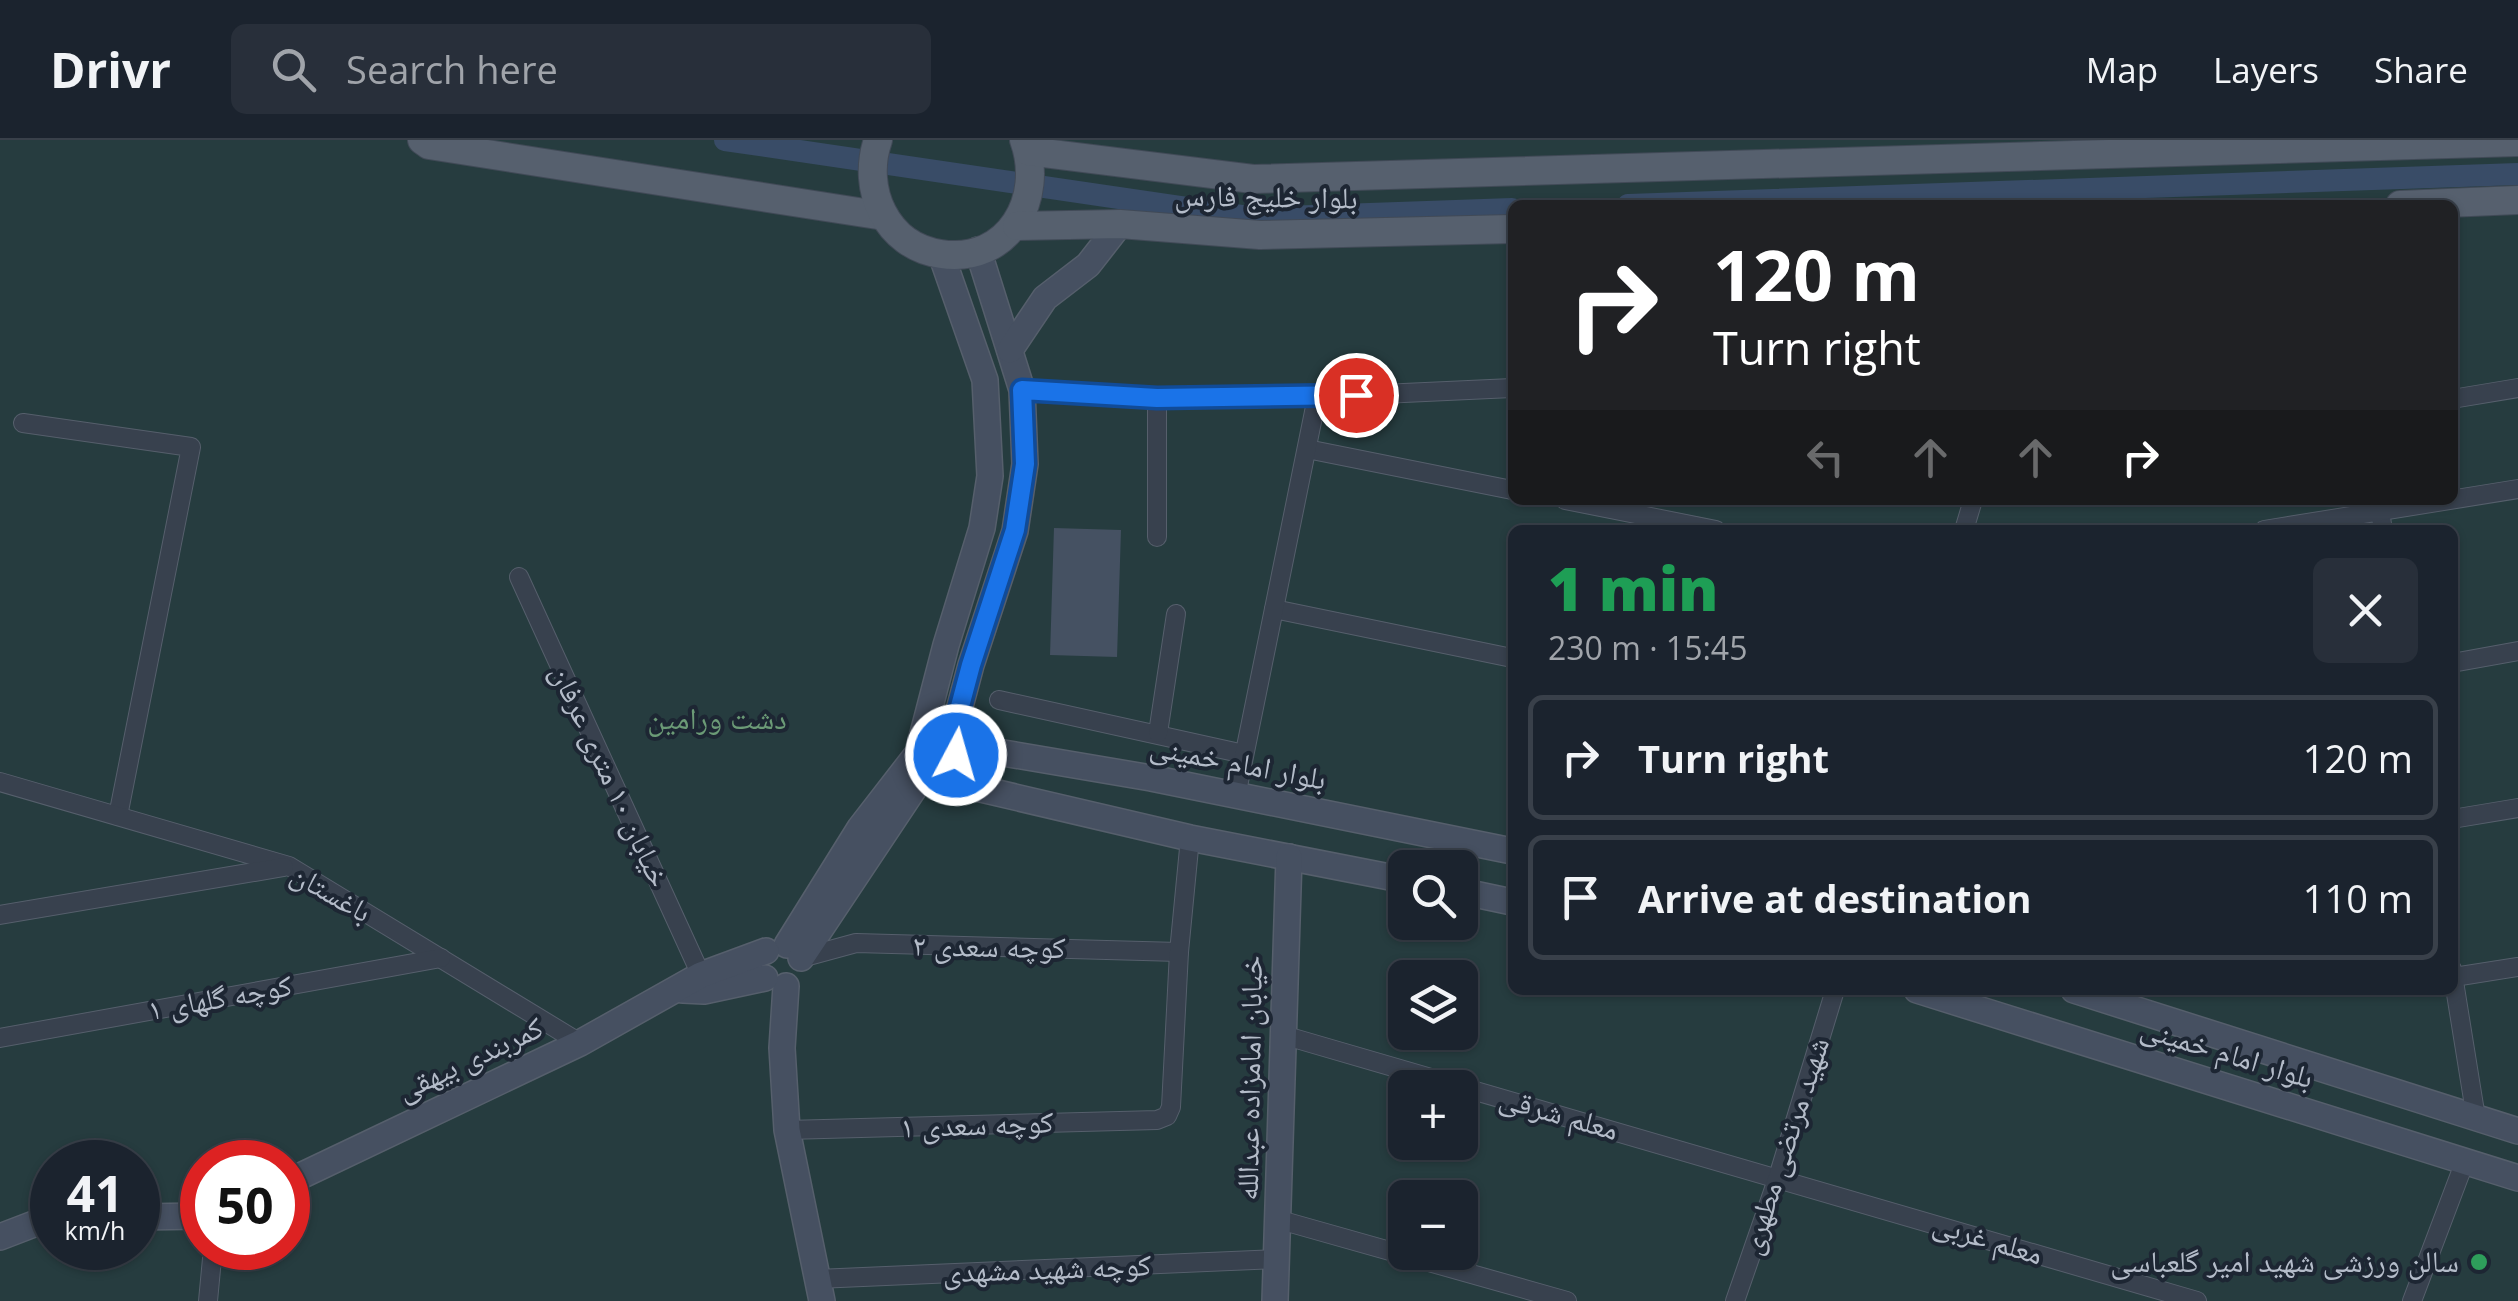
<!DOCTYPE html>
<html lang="en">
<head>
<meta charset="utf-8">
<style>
	:root { --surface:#1b232e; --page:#282f3a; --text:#f1f3f6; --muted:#a0a4aa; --line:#39404a }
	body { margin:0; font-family:"Open Sans","Noto Naskh Arabic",sans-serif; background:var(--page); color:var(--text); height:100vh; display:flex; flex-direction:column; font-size:38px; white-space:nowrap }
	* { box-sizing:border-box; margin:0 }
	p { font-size:32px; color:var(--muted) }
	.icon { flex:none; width:55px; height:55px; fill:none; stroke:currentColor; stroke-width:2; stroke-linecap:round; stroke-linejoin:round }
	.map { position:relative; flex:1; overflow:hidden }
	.drawer { position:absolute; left:1508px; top:385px; width:950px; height:470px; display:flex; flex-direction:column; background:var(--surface); border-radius:15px; box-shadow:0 2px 8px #0004,0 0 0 2px var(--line) }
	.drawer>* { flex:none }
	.guide { position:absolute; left:1508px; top:60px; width:950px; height:305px; border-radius:15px; box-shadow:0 2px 8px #0004,0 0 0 2px var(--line); background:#202124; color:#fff; overflow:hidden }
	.buttons { position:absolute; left:1388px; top:710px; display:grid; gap:20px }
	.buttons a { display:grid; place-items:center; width:90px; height:90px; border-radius:15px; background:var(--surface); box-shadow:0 2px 8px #0004,0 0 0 2px var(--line); font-size:50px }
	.speed { position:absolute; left:30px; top:1000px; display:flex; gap:20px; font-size:50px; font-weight:700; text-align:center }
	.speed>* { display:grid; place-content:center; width:130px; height:130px; border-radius:50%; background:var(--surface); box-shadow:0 2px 8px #0004,0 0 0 2px var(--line); line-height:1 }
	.speed small { font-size:25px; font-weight:400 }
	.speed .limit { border:15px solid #d22; background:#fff; color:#111 }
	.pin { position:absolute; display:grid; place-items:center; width:85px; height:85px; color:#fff; margin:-42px; border:5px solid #fff; border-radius:50%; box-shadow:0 2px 10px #0007 }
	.me { position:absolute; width:110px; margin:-55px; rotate:6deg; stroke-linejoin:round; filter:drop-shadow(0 0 8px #0008) }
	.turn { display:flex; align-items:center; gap:35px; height:210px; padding:0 40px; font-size:45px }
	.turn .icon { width:130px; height:130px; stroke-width:2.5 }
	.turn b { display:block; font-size:70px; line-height:85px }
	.lanes { display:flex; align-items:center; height:95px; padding:0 40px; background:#0003; justify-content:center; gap:50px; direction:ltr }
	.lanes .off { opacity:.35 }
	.round { display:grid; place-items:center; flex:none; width:105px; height:105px; border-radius:15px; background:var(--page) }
	.head { display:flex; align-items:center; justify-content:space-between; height:170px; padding:0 40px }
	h1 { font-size:60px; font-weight:800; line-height:75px; color:#1e9e55 }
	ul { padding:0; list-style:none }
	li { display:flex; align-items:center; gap:30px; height:125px; margin:0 20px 15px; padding:0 20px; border:5px solid var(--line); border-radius:15px }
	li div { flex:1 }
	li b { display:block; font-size:38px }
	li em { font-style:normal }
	header { display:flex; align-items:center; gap:60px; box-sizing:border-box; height:140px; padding:0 50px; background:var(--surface); border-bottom:2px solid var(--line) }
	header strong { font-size:48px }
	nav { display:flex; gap:55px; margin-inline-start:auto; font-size:35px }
	.search { width:700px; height:90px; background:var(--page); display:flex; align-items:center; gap:25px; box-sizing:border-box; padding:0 35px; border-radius:15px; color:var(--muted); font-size:38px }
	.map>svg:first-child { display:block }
	.green { fill:#263c3f; fill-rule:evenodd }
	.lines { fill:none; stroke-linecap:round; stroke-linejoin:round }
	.canal { stroke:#394c67; stroke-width:22 }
	.building { fill:#455162 }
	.street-casing { stroke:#565f6c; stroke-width:20 }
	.secondary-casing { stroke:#565f6c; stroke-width:28 }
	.primary-casing { stroke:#414a57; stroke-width:30 }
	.street { stroke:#38414e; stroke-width:18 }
	.secondary { stroke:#465061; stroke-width:25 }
	.primary { stroke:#56606e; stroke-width:28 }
	.route-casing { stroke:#114b97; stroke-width:25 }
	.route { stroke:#1a73e8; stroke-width:18 }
	.leisure-dot { fill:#2e9e5b; stroke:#1d2633; stroke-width:4 }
	.labels { text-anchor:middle; stroke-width:8; stroke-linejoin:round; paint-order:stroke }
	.street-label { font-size:30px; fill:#b4bcc9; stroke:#1d2633 }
	.park-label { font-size:30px; fill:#6b9a76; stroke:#1d2633 }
	.poi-label { font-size:30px; fill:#b4bcc9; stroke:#1d2633; text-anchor:end }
</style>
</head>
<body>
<header>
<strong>Drivr</strong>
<div class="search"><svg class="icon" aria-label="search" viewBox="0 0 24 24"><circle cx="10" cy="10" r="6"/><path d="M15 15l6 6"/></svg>Search here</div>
<nav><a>Map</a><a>Layers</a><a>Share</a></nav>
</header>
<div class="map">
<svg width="2518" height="1161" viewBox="0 0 2518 1161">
	<rect width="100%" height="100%" fill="#242f3e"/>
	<!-- green -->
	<path class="green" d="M0 0H2518V1161H0ZM1512 65H2452V360H1512ZM1512 390H2452V850H1512ZM1405 728H1460V782H1405ZM1405 838H1460V892H1405ZM1405 948H1460V1002H1405ZM52 1022H138V1108H52ZM202 1022H288V1108H202ZM1405 1058H1460V1112H1405Z"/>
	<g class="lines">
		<!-- canal -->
		<g class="canal">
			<path d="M725 0 1255 78 1512 69"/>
			<path d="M1628 65 2518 34"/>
		</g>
	</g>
	<!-- building -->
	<path class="building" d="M1054 388 1121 390 1117 517 1050 515Z"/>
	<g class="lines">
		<!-- street casing -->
		<g class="street-casing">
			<g id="street">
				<path d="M1022 250 1157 258 1317 257 1512 248"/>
				<path d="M1157 258V397"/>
				<path d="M2452 259 2518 248"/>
				<path d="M23 283 191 307 118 676"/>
				<path d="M1307 309 1512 350"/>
				<path d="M1565 360 1716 390"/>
				<path d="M2378 360 2383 390"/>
				<path d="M1964 390 1973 360"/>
				<path d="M2264 390 2518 349"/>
				<path d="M519 437 701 835"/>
				<path d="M1274 469 1512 518"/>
				<path d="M2452 523 2518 511"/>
				<path d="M999 560 1244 614"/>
				<path d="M1158 593 1176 474"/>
				<path d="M0 642 289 726 580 903"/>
				<path d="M1236 656 1317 257"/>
				<path d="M2452 679 2518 668"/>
				<path d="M0 775 284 727"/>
				<path d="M801 818 856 803 1179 812"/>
				<path d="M2452 829 2476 978"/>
				<path d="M2454 837 2518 827"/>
				<path d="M1283 895 2197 1161"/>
				<path d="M0 898 441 818"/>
				<path d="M787 990 1157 980 1167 976 1171 967 1179 812 1190 698"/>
				<path d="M1280 1080 1567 1161"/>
				<path d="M817 1139 1276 1119"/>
				<path d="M208 1161 213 1108"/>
				<path d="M1735 1161 1778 1037 1835 850"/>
				<path d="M2412 1161 2465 1021"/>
			</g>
		</g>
		<!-- secondary casing -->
		<g class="secondary-casing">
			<g id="secondary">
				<path d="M978 110 1022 250 1025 324 1015 391 971 525 950 604 1151 638 1512 711"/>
				<path d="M1010 210 1045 158 1088 125 1120 84"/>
				<path d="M920 605 946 505 982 388 990 336 985 240 941 114"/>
				<path d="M938 639 1190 698 1405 740"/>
				<path d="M1460 751 1512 762"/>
				<path d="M787 805 860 688 915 617"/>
				<path d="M801 818 923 635"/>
				<path d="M786 846 782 908 787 990 822 1161"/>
				<path d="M683 850 704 851 765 838"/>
				<path d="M1917 850 2518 1038"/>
				<path d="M2074 850 2518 991"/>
				<path d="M288 1042 580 903 701 835 766 811"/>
				<path d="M138 1077 202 1076"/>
				<path d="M0 1097 52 1077"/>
				<path d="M1275 1161 1289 717"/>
			</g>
		</g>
		<!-- primary casing -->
		<g class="primary-casing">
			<g id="primary">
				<path d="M422 0 429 5 884 76"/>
				<path d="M878 0C861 49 886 106 941 114 1009 124 1045 58 1024 0"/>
				<path d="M1028 11 1253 39 2518 2"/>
				<path d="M2400 65 2518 60"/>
				<path d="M1017 86 1120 84 1260 95 1512 89"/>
			</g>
		</g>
		<!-- street -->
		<use href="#street" class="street"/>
		<!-- secondary -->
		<use href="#secondary" class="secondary"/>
		<!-- primary -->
		<use href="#primary" class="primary"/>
	</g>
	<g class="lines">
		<!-- route casing -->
		<g class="route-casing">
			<path id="route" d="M956 615 950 604 971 525 1015 390 1025 324 1022 250 1157 258 1356 255"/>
		</g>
		<!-- route -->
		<use href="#route" class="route"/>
	</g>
	<!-- markers -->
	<circle class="leisure-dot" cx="2479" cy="1122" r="10"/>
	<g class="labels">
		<!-- street labels -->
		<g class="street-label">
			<text transform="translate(1266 57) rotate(1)" y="10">بلوار خلیج فارس</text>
			<text transform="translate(1238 623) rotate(11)" y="10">بلوار امام خمینی</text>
			<text transform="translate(610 636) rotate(65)" y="10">خیابان ۱۰ متری عرفان</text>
			<text transform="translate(331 753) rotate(30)" y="10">باغستان</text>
			<text transform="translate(989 807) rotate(1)" y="10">کوچه سعدی ۲</text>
			<text transform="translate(220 858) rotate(-10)" y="10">کوچه گلهای ۱</text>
			<text transform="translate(2227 913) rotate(17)" y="10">بلوار امام خمینی</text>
			<text transform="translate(470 919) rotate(-25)" y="10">کمربندی بیهقی</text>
			<text transform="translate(1250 938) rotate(-89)" y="10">خیابان امامزاده عبدالله</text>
			<text transform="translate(1559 974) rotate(16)" y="10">معلم شرقی</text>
			<text transform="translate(977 985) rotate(-2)" y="10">کوچه سعدی ۱</text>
			<text transform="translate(1785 1006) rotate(-72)" y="10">شهید مرتضی مطهری</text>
			<text transform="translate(1988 1099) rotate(17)" y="10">معلم غربی</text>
			<text transform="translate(1047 1129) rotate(-2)" y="10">کوچه شهید مشهدی</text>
		</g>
		<!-- park labels -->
		<g class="park-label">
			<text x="717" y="589">دشت ورامین</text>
		</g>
		<!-- poi labels -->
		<g class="poi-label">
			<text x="2459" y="1132">سالن ورزشی شهید امیر گلعباسی</text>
		</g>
	</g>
</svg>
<div class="buttons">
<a><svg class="icon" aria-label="search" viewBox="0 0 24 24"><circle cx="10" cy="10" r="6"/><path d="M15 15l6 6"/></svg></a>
<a><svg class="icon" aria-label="layers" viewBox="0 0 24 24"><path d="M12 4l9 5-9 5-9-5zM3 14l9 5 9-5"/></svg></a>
<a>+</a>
<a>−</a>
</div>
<div class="speed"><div>41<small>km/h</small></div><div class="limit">50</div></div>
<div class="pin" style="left:1356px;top:255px;background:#d93025"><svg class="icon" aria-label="arrive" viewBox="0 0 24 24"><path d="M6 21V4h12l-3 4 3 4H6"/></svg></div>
<svg class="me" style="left:956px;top:615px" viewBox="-20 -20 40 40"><circle r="17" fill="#1a73e8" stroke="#fff" stroke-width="3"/><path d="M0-11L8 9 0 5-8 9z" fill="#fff"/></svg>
<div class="guide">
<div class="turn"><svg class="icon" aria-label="right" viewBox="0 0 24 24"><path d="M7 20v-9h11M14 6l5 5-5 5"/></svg><div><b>120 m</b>Turn right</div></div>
<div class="lanes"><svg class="icon off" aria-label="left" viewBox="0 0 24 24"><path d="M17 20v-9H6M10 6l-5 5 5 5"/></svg><svg class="icon off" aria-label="ahead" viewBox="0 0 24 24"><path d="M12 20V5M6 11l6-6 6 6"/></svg><svg class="icon off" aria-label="ahead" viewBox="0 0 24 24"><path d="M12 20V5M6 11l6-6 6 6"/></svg><svg class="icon" aria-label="right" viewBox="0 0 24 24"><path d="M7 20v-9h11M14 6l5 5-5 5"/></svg></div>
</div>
<section class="drawer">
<div class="head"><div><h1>1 min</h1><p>230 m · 15:45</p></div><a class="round"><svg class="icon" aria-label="close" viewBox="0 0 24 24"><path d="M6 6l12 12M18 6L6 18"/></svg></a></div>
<ul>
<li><svg class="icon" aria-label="right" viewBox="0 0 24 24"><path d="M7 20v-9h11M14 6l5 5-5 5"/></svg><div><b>Turn right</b></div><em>120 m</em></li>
<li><svg class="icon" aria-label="arrive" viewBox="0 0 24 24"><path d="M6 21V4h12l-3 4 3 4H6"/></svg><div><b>Arrive at destination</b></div><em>110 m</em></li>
</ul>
</section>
</div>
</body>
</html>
